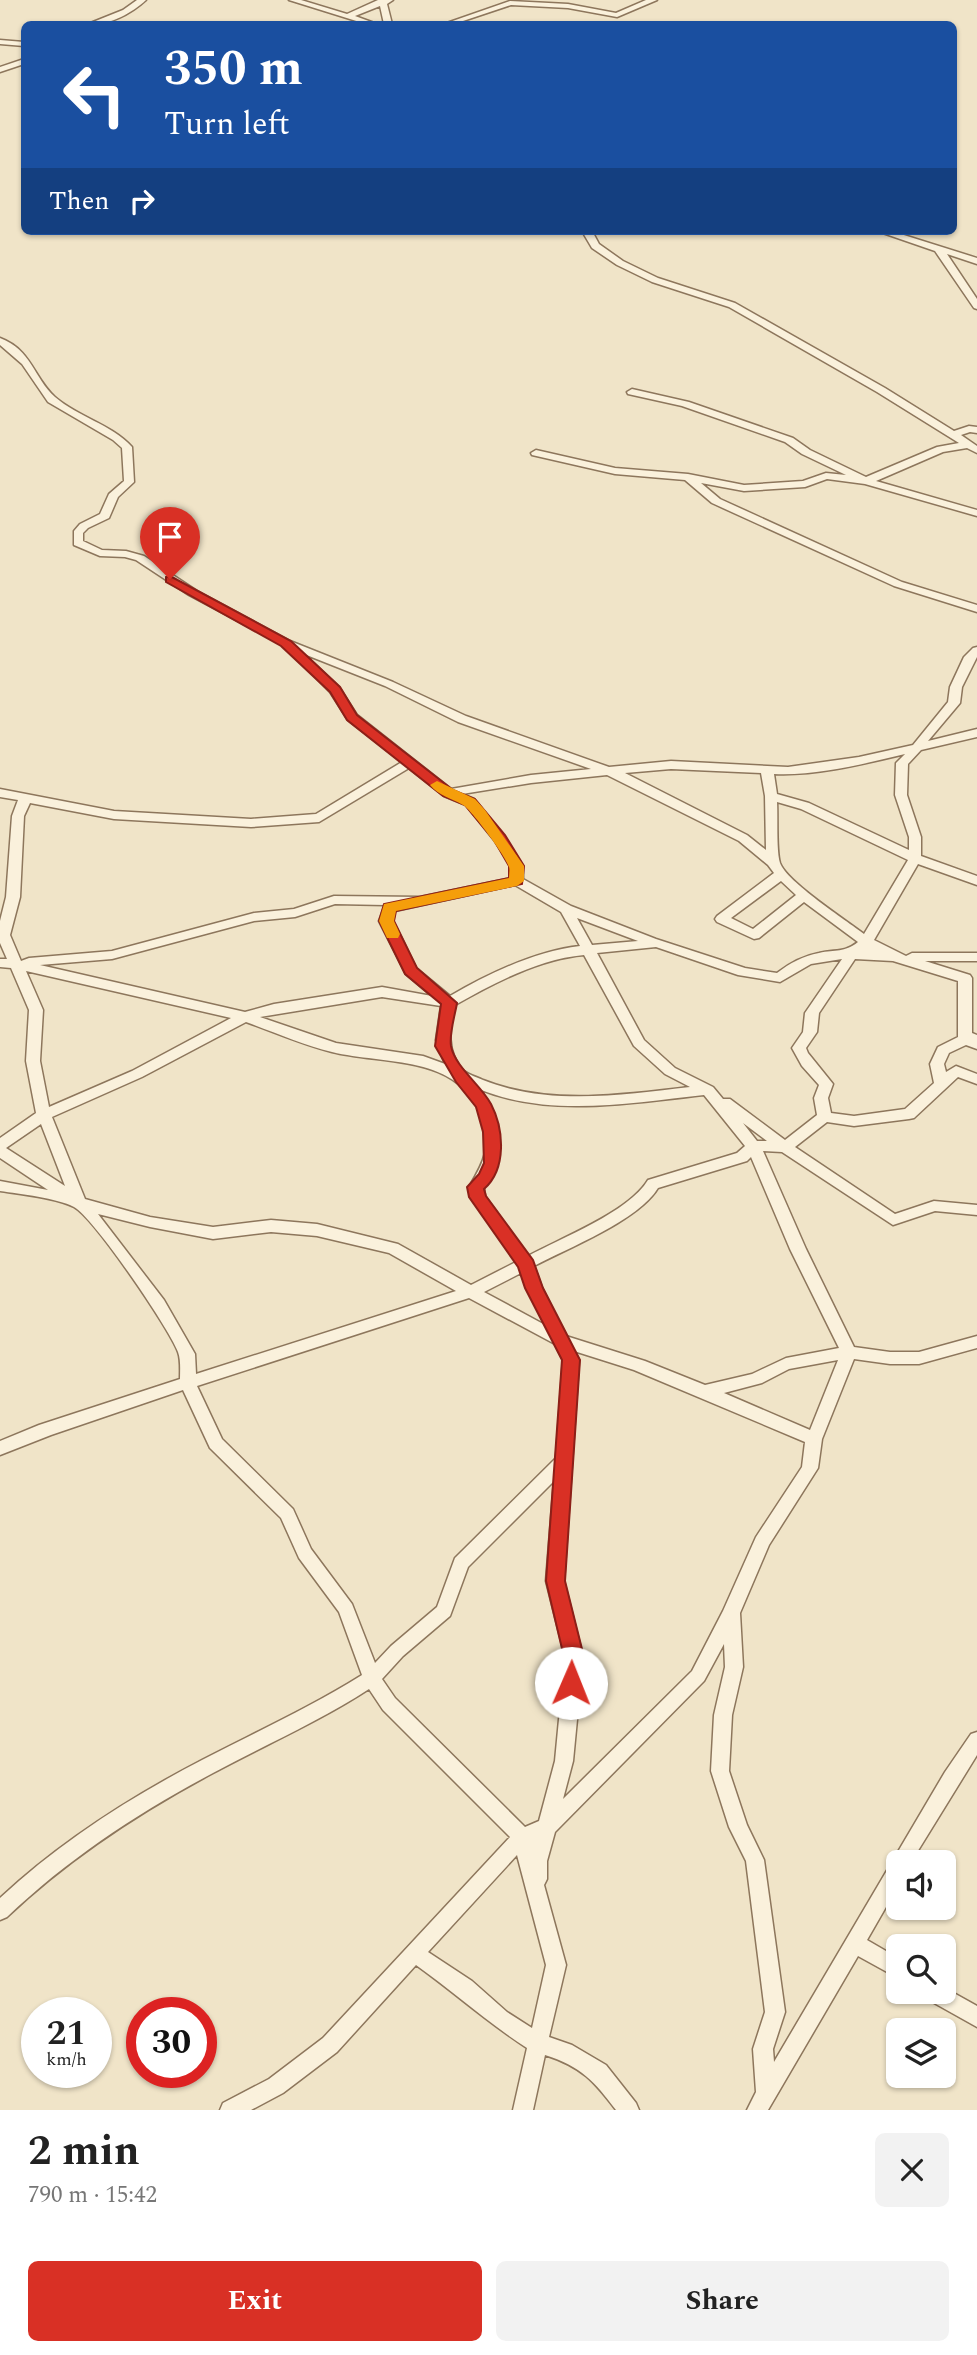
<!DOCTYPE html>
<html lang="en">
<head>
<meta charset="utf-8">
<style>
	:root { --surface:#fff; --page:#f2f2f2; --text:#222; --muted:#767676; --accent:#d93025 }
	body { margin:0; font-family:Spectral,serif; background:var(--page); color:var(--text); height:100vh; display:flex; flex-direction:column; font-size:26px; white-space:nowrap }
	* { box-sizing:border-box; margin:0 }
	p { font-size:23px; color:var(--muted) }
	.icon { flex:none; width:38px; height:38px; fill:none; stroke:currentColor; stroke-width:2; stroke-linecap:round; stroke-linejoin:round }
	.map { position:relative; height:2110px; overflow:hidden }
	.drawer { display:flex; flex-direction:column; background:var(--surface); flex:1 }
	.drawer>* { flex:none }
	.hud { position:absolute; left:21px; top:21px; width:936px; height:214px; border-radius:10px; box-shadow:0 2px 5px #0004; background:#1a4fa0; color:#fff; overflow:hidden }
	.controls { position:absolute; left:886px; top:1850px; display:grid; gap:14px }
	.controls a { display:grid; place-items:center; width:70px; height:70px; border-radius:10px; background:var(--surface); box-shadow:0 2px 5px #0004; font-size:35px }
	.speed { position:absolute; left:21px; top:1997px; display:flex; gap:14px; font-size:35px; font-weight:700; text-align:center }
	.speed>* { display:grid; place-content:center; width:91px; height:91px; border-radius:50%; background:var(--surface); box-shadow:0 2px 5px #0004; line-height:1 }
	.speed small { font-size:18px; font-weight:400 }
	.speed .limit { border:10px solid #d22; background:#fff; color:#111 }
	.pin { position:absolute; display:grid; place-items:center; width:60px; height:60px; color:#fff; margin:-72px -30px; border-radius:50% 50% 50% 0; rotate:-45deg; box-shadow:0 0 7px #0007 }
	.pin .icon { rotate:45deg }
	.me { position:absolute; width:77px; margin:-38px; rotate:1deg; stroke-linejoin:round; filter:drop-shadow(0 0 5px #0008) }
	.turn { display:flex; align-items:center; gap:24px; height:147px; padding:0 28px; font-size:32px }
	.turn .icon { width:91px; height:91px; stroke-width:2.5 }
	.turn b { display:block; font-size:49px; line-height:60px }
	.then { display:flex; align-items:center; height:66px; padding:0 28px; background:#0003; gap:14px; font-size:26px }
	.round { display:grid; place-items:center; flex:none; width:74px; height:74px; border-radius:10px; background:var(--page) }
	.summary { display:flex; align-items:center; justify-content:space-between; height:119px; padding:0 28px }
	h1 { font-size:42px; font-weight:700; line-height:52px }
	.cta { display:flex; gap:14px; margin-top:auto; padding:14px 28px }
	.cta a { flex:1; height:80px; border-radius:10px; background:var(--accent); color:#fff; font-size:28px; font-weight:700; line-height:80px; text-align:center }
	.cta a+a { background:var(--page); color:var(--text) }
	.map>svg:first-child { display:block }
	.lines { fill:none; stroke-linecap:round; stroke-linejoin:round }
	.street-casing { stroke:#8d765c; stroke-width:3 }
	.street { fill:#faf1dc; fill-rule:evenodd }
	.route { fill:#d93025; stroke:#8d1f18; stroke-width:2 }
	.slow { fill:#f59e0b }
</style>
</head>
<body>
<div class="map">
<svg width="977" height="2110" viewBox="0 0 977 2110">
	<rect width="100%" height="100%" fill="#f0e4c8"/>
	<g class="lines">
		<!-- street casing -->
		<g class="street-casing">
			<g id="street">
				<path d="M137 0H146C131 14 108 26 88 24L123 10Z"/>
				<path d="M289 0H301L347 14 378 0H393L387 4 392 24H384L380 6 355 16 377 24H366Z"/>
				<path d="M646 0H657L617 17 568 8 511 5 454 24H444L510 1 568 4 616 13Z"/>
				<path d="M0 40 24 42V46L0 44Z"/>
				<path d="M24 59V64L0 72V67Z"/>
				<path d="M582 231H592L599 244 623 261 658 278 735 303 885 388 954 431 969 426 977 427V433L970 432 961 435 977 446V453L967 448 943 452 876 481 977 510V516L865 484 827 479 805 487 744 491 701 483 720 499 902 582 977 605V612L894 586 712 503 685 480 615 474 532 455 531 453 536 450 615 468 688 474 744 485 803 481 826 473 846 475 802 454 785 442 682 406 628 394 627 392 632 389 689 402 793 438 810 450 866 477 937 447 959 443 877 392 729 307 652 282 617 265 592 248Z"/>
				<path d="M877 231H891L977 258V264L947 254 977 299V309L974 308 935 251Z"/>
				<path d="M0 338C32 350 33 377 55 397 78 417 111 424 132 447L134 482 118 497 109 518 88 528 83 533V541L102 550 126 551 144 556 197 591 290 641 393 682 466 716 609 767 671 761 788 767 859 757 913 745 948 702 950 687 964 657 973 648 977 647V657L962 687 960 703 928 741 977 729V737L921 750 908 764 907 795 921 837V856L977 876V885L918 864 874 940 906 956 912 953H977V961H925L970 975 972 978V1033L977 1035V1049L966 1045 949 1053 944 1064 946 1072 956 1066 977 1074V1084L958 1077 914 1118 909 1119 854 1126 827 1122 795 1147 895 1214 934 1201 977 1205V1215L935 1211 893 1225 782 1152 763 1151 806 1249 854 1347 890 1352H919L977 1336V1348L919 1364H890L854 1359 822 1439 818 1468 769 1545 740 1613 743 1667 732 1715 729 1771 747 1825 764 1860 785 2012 773 2049 774 2062 945 1772 971 1734 977 1732V1755L911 1862H898V1886L867 1940 898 1958V1978L858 1956 768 2110H747L756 2092 753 2049 765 2012 746 1861 729 1827 711 1771 714 1715 725 1667 724 1644 704 1681 555 1832 547 1861V1879L544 1885 566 1965 549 2037 572 2045 606 2065 636 2103 639 2110H616C594 2081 582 2067 545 2055L533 2110H513L527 2048C488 2023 454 1992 416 1965L337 2052 283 2093 251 2110H220L223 2103 269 2079 323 2038 510 1837 383 1710 369 1689C320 1721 265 1745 213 1773 138 1813 69 1858 7 1917L0 1920V1898C60 1842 129 1798 202 1760 256 1732 311 1707 362 1675L339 1612 299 1558 281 1518 210 1448 183 1390 51 1435 0 1455V1441L39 1425 180 1379C180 1371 181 1360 178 1352 169 1328 94 1218 74 1207 57 1198 20 1194 0 1191V1181L48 1190 0 1158V1138L36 1113 26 1061 29 1010 11 968 0 967V959H7L0 943V921L6 897 12 816 18 800 0 797V789L114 811 251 819 316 814 402 762 348 720 330 692 285 646 189 595 136 560 125 557 100 556 74 545V531L80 524 100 514 109 494 124 481 122 448 113 440 48 402 22 364 0 345ZM304 654 385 686 458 722 591 769 531 775 451 789 357 715 339 687ZM905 754 896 763 895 795 909 837V850L809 803 777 794 774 774C817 776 863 764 905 754ZM409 768 444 796 466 805 494 840 511 866V878L420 897 334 896 294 909 254 913 112 951 29 958 21 961 10 935 20 897 24 816 30 803 114 819 251 827 319 822ZM671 769 761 773 765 796 766 850 747 835 625 773ZM607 775 739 841 768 865 774 873 717 916 715 919 717 922 754 939 759 938 804 902 858 942C844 953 836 949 819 953 803 956 790 963 777 973L745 968 656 939 571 906 523 879V866L503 835 474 799 462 794 531 783ZM777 802 801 809 908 860 864 934C846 920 787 882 780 863 776 851 778 816 777 802ZM781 881 796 895 753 929 731 918ZM515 885 561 912 580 946C535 951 488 974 450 996L416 968 393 921 395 911ZM335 904 385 905 379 921 406 974 432 996 382 987 274 1004 245 1012 40 965 112 959 254 921 295 917ZM577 918 638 941 592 945ZM656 947 738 975 780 982 811 964 842 959 805 1013 803 1032 792 1048 802 1066 819 1085 814 1098 817 1115 785 1140 730 1099H723L713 1087 675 1068 644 1040 597 953ZM584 955 634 1046 665 1074 690 1087C622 1095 548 1106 483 1080 477 1077 469 1075 464 1071 445 1052 450 1028 455 1005 494 983 539 959 584 955ZM855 959 893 961 958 981V1037L938 1047 930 1064 934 1083 905 1109 854 1116 831 1113 828 1098 833 1084 808 1053 806 1048 817 1032 819 1013ZM26 971 231 1018 132 1071 49 1107 40 1061 43 1010ZM382 997 441 1006 436 1040 445 1064 423 1056 336 1043 260 1017ZM246 1022C274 1032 303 1045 332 1052 384 1065 460 1054 481 1117 492 1147 484 1162 469 1187L471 1197 516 1262 471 1285 398 1244 317 1224 271 1220 213 1227 150 1217 85 1199 52 1117 142 1077ZM479 1089C549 1118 631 1103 704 1095L745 1146 737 1153 648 1180C629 1212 561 1238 528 1256L485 1196 484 1188C509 1158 502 1118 479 1089ZM743 1123 767 1141H757ZM41 1124 65 1186 6 1148ZM751 1157 790 1249 839 1348 786 1358 752 1374 705 1385 645 1361 566 1336 542 1288 534 1266C568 1248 639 1220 658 1188L747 1161ZM98 1214 150 1227 213 1239 271 1232 317 1236 389 1253 456 1291 196 1374 195 1354 164 1300ZM521 1273 545 1325 484 1292ZM469 1298 555 1344 563 1360 556 1458 455 1558 437 1607 391 1646 375 1663 352 1604 311 1549 293 1509 222 1439 197 1386ZM574 1351 634 1370 805 1442 802 1467 756 1537 723 1611 692 1671 563 1799 573 1761 583 1657 564 1581 579 1360ZM838 1360 810 1430 724 1393 762 1383 789 1369ZM554 1481 546 1581 565 1657 555 1761 539 1821 525 1827 395 1698 382 1679 403 1656 450 1616 468 1567ZM517 1855 546 1965 532 2028 507 2012 472 1981 428 1952Z"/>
				<path d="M943 1987 977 2006V2027L927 1999 924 1992H943Z"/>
			</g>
		</g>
		<!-- street -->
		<use href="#street" class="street"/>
	</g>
	<!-- route -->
	<path class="route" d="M170 576 291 641 340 687 357 715 453 790 475 799 505 835 524 866 522 884 396 911 394 921 417 968 457 1003C455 1015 449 1034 451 1046 455 1067 481 1085 491 1104 504 1129 507 1169 484 1189L486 1196 533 1260 543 1288 580 1360 565 1581 584 1657 578 1689 571 1692 564 1689 561 1683 564 1657 546 1581 562 1360 525 1288 518 1267 469 1197 467 1187 479 1174 484 1163 483 1132 476 1107 456 1082 435 1046 441 1004 405 974 379 921 384 904 509 878V866L494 840 465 805 443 796 347 720 330 692 281 646 166 582V577Z"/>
	<!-- slow -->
	<path class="slow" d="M437 781 475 799 485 810 524 866V881L517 886 396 911 394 921 400 934 398 938H387L379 921 384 904 509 878C509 874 510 870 509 867 507 858 471 809 463 805 451 798 439 796 430 785Z"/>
</svg>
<div class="controls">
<a><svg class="icon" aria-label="sound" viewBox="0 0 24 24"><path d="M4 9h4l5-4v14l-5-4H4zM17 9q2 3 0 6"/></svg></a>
<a><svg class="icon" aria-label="search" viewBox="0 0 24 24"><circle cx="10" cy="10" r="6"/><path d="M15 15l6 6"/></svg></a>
<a><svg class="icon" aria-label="layers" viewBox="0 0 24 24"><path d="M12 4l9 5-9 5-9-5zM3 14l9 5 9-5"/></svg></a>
</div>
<div class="speed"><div>21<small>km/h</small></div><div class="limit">30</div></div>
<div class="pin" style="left:170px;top:579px;background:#d93025"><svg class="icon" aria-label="arrive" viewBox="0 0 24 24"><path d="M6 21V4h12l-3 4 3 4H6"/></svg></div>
<svg class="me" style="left:571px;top:1683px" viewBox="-20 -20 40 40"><circle r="19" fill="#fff"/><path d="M0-13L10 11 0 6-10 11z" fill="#d93025"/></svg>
<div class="hud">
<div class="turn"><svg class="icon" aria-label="left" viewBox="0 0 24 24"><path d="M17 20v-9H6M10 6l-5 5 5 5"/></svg><div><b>350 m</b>Turn left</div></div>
<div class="then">Then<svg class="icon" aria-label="right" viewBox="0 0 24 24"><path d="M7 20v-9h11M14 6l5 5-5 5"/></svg></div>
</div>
</div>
<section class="drawer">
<div class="summary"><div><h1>2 min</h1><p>790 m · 15:42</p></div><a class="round"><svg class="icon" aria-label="close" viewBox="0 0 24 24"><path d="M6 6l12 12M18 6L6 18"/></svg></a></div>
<div class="cta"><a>Exit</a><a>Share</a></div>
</section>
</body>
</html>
